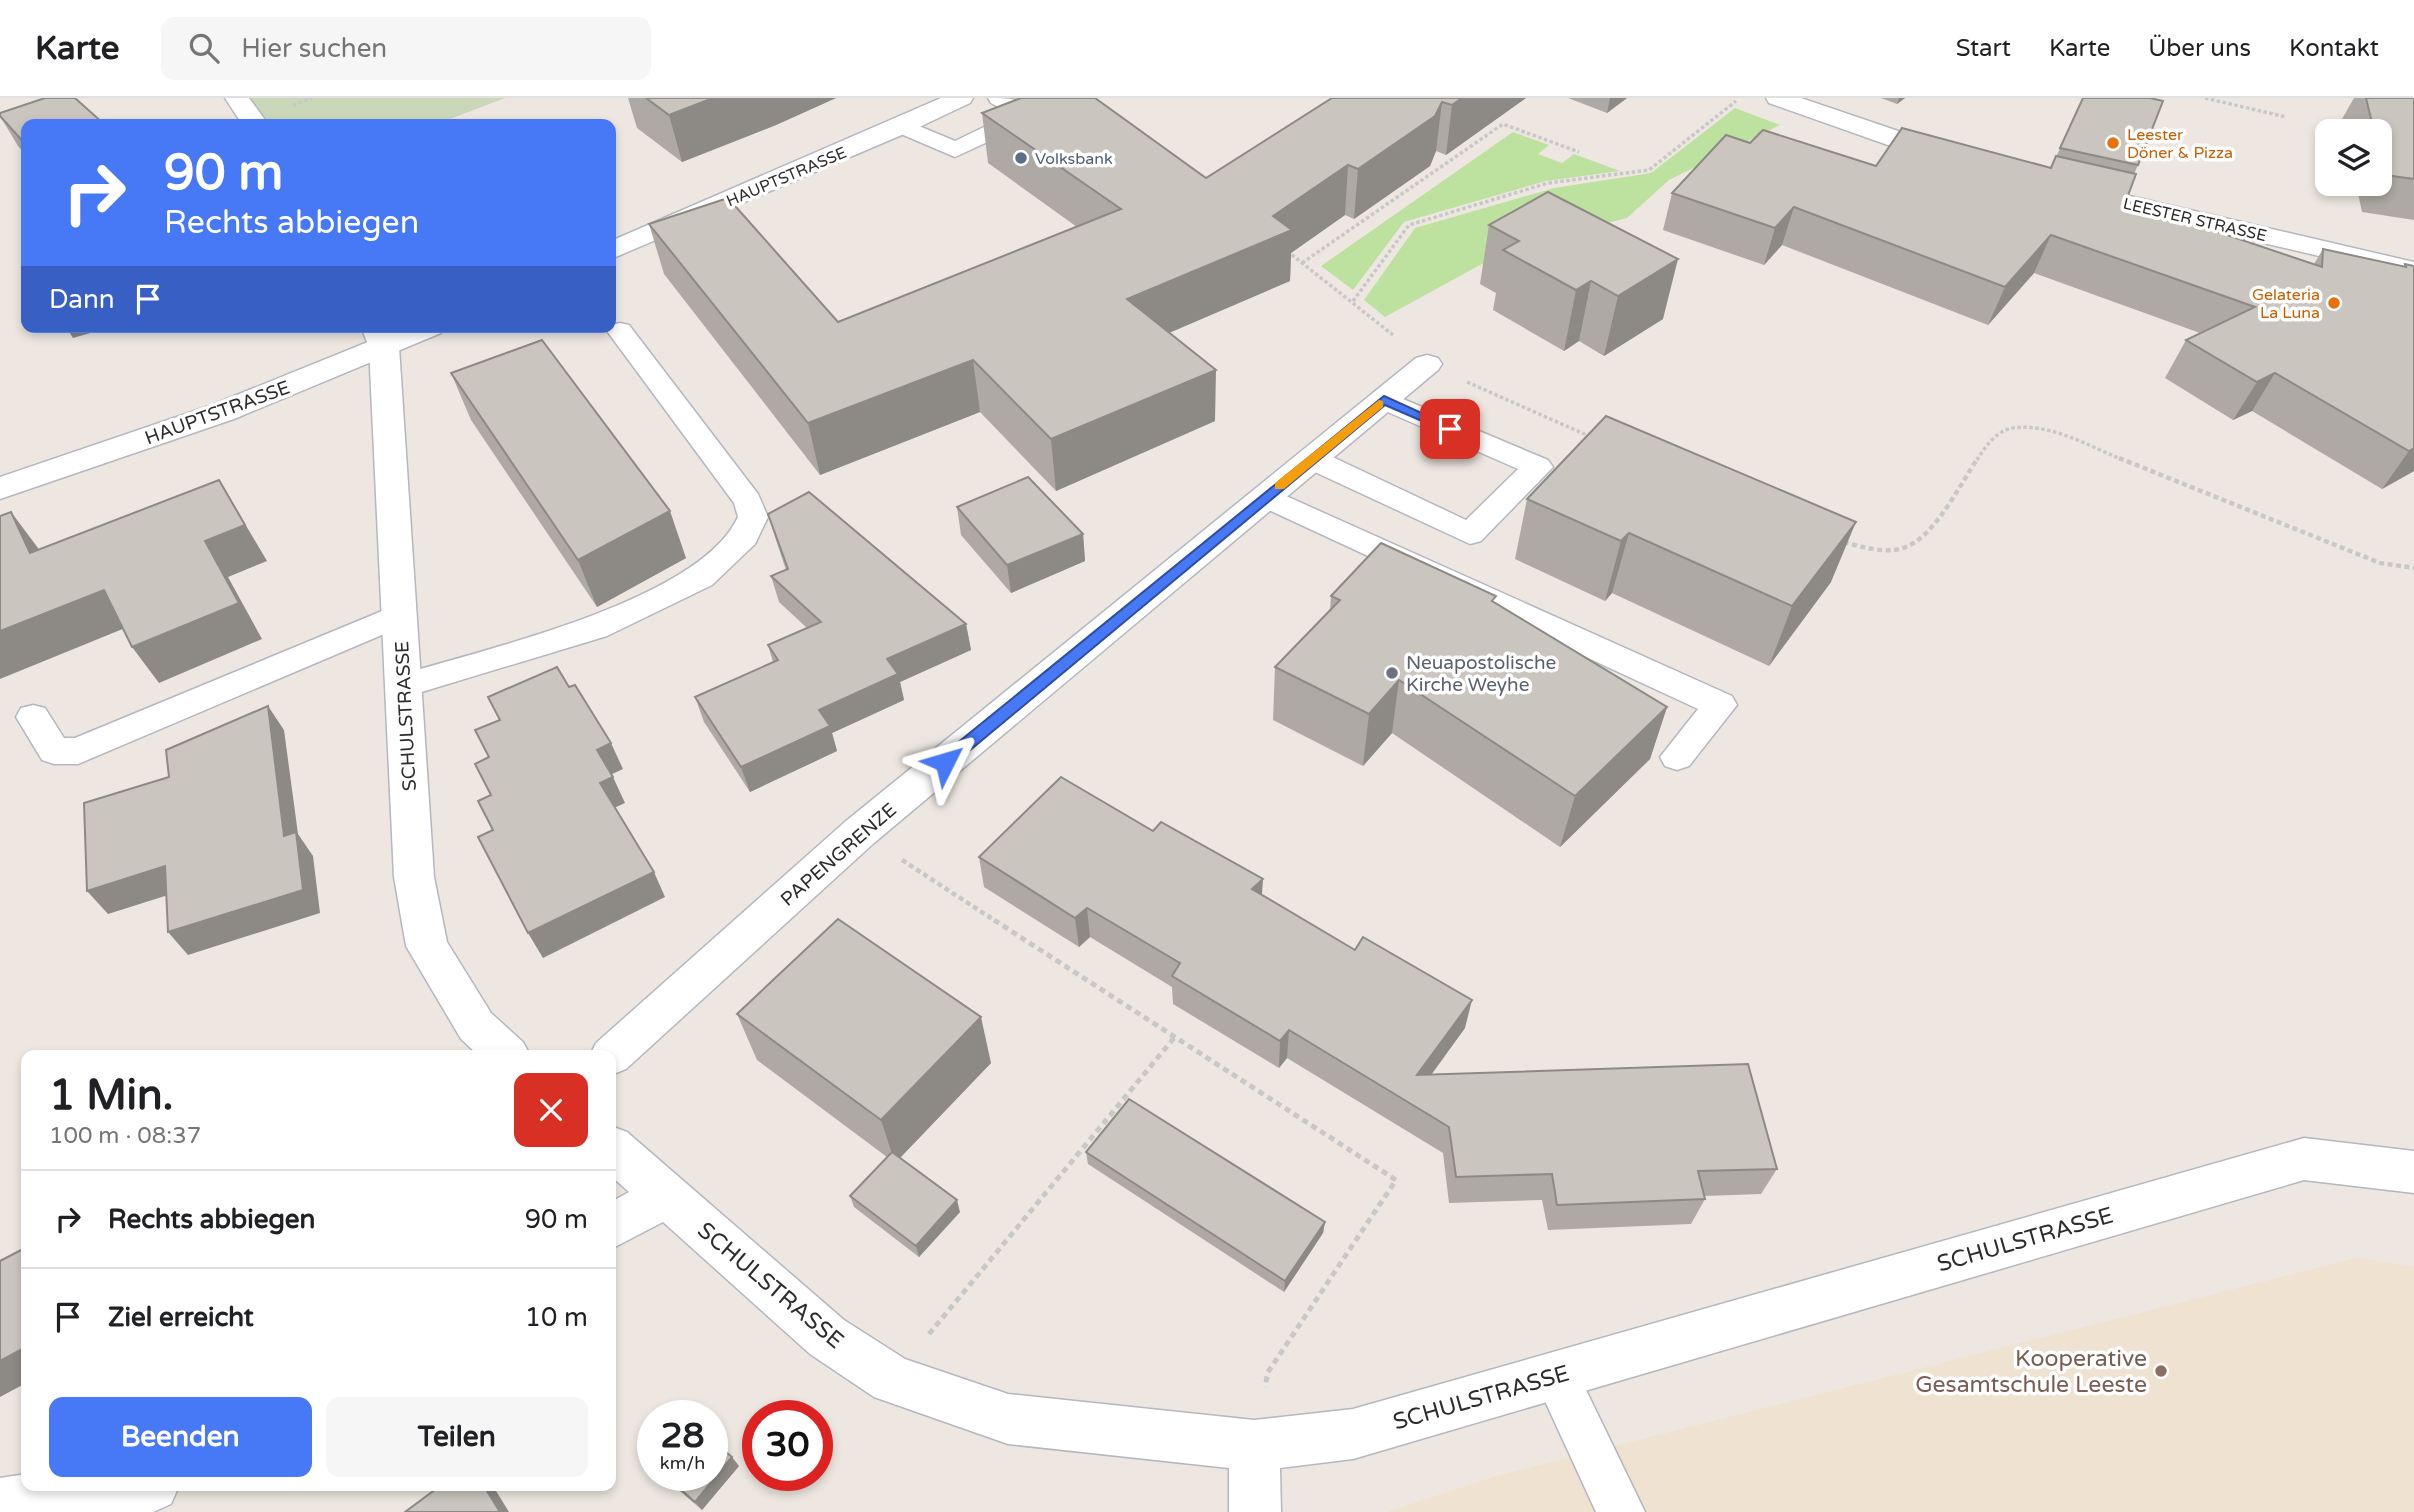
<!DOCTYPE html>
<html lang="de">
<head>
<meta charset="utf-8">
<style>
	:root { --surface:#fff; --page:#f6f6f6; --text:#202124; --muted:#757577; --line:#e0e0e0; --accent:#4778f5 }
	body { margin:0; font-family:"Varela Round",sans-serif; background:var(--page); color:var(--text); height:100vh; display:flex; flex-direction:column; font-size:26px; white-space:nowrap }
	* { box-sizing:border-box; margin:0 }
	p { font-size:23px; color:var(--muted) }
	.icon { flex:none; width:38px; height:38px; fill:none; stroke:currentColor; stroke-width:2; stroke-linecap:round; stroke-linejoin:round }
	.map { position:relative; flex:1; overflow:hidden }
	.panel { position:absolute; left:21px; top:952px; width:595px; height:441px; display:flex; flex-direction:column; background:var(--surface); border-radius:14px; box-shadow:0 4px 10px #0003 }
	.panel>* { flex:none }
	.guide { position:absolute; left:21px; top:21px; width:595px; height:214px; border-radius:14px; box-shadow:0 4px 10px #0003; background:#4778f5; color:#fff; overflow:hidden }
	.buttons { position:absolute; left:2315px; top:21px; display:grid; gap:14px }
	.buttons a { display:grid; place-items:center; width:77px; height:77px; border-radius:14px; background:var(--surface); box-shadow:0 4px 10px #0003; font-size:35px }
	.speed { position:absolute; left:637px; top:1302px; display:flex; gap:14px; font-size:35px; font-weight:700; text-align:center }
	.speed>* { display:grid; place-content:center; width:91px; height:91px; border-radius:50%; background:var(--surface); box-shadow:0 4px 10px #0003; line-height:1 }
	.speed small { font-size:18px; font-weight:400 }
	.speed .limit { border:10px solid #d22; background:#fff; color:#111 }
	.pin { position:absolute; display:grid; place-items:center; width:60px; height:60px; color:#fff; margin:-30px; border-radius:14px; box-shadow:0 4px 10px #0006 }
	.me { position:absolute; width:77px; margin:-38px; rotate:50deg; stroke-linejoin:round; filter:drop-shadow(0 0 5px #0008) }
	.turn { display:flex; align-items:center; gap:24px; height:147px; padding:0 28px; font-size:32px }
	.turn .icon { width:91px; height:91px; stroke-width:2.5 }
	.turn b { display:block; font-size:49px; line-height:60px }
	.then { display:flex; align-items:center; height:66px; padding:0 28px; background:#0003; gap:14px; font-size:26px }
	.round { display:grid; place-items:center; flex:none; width:74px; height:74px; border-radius:14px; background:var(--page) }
	.head { display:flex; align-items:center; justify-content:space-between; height:119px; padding:0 28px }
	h1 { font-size:42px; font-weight:800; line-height:52px }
	.primary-button { display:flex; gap:14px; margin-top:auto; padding:14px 28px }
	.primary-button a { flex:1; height:80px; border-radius:14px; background:var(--accent); color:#fff; font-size:28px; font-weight:800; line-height:80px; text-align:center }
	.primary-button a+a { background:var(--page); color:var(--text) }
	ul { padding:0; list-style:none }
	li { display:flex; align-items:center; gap:21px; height:98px; padding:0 28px; border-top:2px solid var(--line) }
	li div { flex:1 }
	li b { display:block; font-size:26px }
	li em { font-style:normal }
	header { display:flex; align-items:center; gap:42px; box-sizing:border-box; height:98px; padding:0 35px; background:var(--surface); border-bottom:2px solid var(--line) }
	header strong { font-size:33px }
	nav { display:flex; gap:38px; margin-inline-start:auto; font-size:24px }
	.search { width:490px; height:63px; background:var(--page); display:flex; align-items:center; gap:18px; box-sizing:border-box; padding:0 24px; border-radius:14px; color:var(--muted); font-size:26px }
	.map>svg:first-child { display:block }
	.education { fill:#efe2d1 }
	.green { fill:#bde29f }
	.cemetery { fill:#cad7b8 }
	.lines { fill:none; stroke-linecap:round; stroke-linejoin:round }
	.service-casing { stroke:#b4b7c0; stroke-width:3 }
	.minor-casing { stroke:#b4b7c0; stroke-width:3 }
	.tertiary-casing { stroke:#b4b7c0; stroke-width:3 }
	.secondary-casing { stroke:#b4b7c0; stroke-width:3 }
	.path-far2 { stroke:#c8c8c8; stroke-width:3.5; stroke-dasharray:3.5 2.5; stroke-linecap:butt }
	.path-far1 { stroke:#c8c8c8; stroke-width:4.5; stroke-dasharray:5 3.5; stroke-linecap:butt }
	.path { stroke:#c8c8c8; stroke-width:5; stroke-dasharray:6 4.5; stroke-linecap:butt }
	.service { fill:#fff; fill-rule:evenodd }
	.minor { fill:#fff; fill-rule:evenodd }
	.tertiary { fill:#fff; fill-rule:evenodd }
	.secondary { fill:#fff; fill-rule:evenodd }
	.wall { fill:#aea9a4 }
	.shaded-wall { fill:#8d8a86 }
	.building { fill:#cac5bf; stroke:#8d8a86; stroke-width:2 }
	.route { fill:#4778f5; stroke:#2e4e9f; stroke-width:2 }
	.slow { fill:#f59e0b }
	.food-dot { fill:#e8710a; stroke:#fff; stroke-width:2.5 }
	.service-dot { fill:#5c6f8a; stroke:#fff; stroke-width:2.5 }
	.worship-dot { fill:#6b7280; stroke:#fff; stroke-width:2.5 }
	.education-dot { fill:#8d6e63; stroke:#fff; stroke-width:2.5 }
	.labels { text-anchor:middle; stroke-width:7; stroke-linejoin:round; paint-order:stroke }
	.far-food-label { font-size:16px; fill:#c56008; stroke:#fff; text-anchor:start }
	.far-service-label { font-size:16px; fill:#4e5e75; stroke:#fff; text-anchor:start }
	.far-street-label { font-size:16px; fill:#2d2d2d; stroke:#fff }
	.street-label { font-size:19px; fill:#2d2d2d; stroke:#fff }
	.worship-label { font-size:19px; fill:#5b616d; stroke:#fff; text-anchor:start }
	.near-street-label { font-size:23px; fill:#2d2d2d; stroke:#fff }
	.near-education-label { font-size:23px; fill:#785e54; stroke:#fff; text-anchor:end }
</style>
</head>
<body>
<header>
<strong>Karte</strong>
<div class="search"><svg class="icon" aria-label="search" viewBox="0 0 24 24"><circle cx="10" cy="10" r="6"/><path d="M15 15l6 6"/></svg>Hier suchen</div>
<nav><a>Start</a><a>Karte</a><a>Über uns</a><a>Kontakt</a></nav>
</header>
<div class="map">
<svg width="2414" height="1414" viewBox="0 0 2414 1414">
	<rect width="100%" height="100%" fill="#eee7e1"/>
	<!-- education -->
	<path class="education" d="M2356 1160 2414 1168V1414H1387L1496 1378Z"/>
	<!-- green -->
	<g class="green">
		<path d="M1735 10 1780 27 1669 82 1627 120 1572 134 1555 126 1385 219 1364 202 1415 130 1554 90 1651 75Z"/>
		<path d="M1513 34 1549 47 1538 56 1562 65 1574 56 1620 73 1546 83 1404 124 1353 192 1321 168Z"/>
	</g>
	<!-- cemetery -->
	<path class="cemetery" d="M250 0H505L437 26H274L264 19Z"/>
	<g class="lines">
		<!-- service casing -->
		<g class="service-casing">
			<g id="service">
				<path d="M988 0C1006 0 1028 0 1040 16L1037 21 955 59 894 33 890 28 894 23 902 21 955 43 1011 16 991 5Z"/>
				<path d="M620 225 629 227 758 396 768 419 755 446 712 487 607 538 405 599 393 595 389 587 393 579C480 552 699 504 738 419L734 405 607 233 611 227Z"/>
				<path d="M1384 293 1548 362 1553 369 1481 443 1470 446 1302 368 1298 361 1302 354 1312 352 1322 354 1466 422 1518 371 1374 308 1370 302 1374 296Z"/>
				<path d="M1266 389 1732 598 1737 607 1689 668 1677 672 1665 668 1660 659 1698 611 1256 406 1251 399 1256 392Z"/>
				<path d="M399 506 410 509 415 517 410 525 78 666H54L42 662 16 619 21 610 33 607 45 610 64 640H75Z"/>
				<path d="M1555 1255 1571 1261 1645 1414H1596L1533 1277 1539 1261Z"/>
			</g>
		</g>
		<!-- minor casing -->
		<g class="minor-casing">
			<g id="minor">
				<path d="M225 0H249L268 26H242Z"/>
				<path d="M361 229H391L399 249 434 779 447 844 491 915 523 944 530 957H478L461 941 406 848 394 779 369 249Z"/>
				<path d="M1427 257 1438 260 1442 266 1438 272 874 745 626 971 611 977V957H590L596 945 846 723 1416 260Z"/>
				<path d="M611 1028 627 1034 844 1222 905 1261 1008 1296 1254 1322 1353 1311 2304 1040 2414 1053V1095L2304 1082 1353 1361 1280 1370 1281 1414H1229V1370L1008 1346 874 1299 810 1256 663 1124 611 1151V1104L629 1094 611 1078Z"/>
				<path d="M26 1376V1388H179L171 1406 153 1414H0V1380Z"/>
			</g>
		</g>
		<!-- tertiary casing -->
		<g class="tertiary-casing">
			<g id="tertiary">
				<path d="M1766 0H1801L1954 52 1958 58 1954 64 1945 66 1936 64 1769 5Z"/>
				<path d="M2091 89 2414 164V180L2082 103 2078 97 2082 91Z"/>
			</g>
		</g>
		<!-- secondary casing -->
		<g class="secondary-casing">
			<g id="secondary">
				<path d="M941 0H973L970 5 911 33 611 161V143Z"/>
				<path d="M405 229H445L441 235 234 321 0 401V379L212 307Z"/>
			</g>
		</g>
		<!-- path-far2 -->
		<g class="path-far2">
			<path d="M2205 0 2286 19"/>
			<path d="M293 7 312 0"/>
			<path d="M1287 153 1393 237"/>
			<path d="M1302 165 1503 26 1579 54"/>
			<path d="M1353 203 1409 127 1548 85 1649 72 1736 3"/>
			<path d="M1467 284 1591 339"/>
			<path d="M1977 362C1985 349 1997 332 2013 330 2051 325 2089 348 2123 362"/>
		</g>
		<!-- path-far1 -->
		<g class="path-far1">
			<path d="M2119 360 2380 465 2414 470"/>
			<path d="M1844 444C1861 449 1886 456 1903 450 1934 441 1960 386 1978 360"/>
			<path d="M902 762 997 824"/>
		</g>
		<!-- path -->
		<g class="path">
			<path d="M994 822 1396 1082 1268 1274 1265 1289"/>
			<path d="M929 1236 1174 940"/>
		</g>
		<!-- service -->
		<use href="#service" class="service"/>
		<!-- minor -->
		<use href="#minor" class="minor"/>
		<!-- tertiary -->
		<use href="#tertiary" class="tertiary"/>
		<!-- secondary -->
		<use href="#secondary" class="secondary"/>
	</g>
	<!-- wall -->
	<g class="wall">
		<path d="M628 0H836L776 27 682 64 637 30Z"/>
		<path d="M1332 0H1526L1446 57 1436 53 1430 68 1354 121 1345 117 1291 155 1290 183 1169 235 1215 323 1056 393 980 314 820 377 664 176 649 126 838 224 1077 129 988 65 982 15 1206 80Z"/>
		<path d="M1568 0H1627L1607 15Z"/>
		<path d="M1881 0H1905L1897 6Z"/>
		<path d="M2083 0 2138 67 2134 76 2126 103 2314 166 2323 151 2404 168 2405 166 2414 168V373L2382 391 2252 313 2233 322 2165 280 2186 242 2200 235 2034 175 1988 227 1782 147 1764 167 1663 132 1672 95 1750 45 1876 68 2051 70Z"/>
		<path d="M2354 0H2414V122L2362 114 2356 86H2380V33H2345L2342 21Z"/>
		<path d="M0 15 26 26V57L18 48 0 18Z"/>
		<path d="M1489 127 1663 221 1604 258 1579 243 1564 253 1493 212 1496 195 1480 186Z"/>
		<path d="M451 275 686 460 597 509 471 322Z"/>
		<path d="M1527 401 1831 484 1769 568 1612 495 1605 503 1515 461Z"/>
		<path d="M957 409 1083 436 1085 463 1011 495 961 437Z"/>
		<path d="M768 416 966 526 971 552 900 584 904 602 832 635 837 653 750 694 704 624 695 599 773 564 768 547 807 530 779 504 771 478 786 472 776 442Z"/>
		<path d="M1331 498 1495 504 1667 609 1650 661 1560 749 1392 635 1363 668 1273 622 1275 569 1330 513Z"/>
		<path d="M979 759 1262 797 1465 930 1432 976 1777 1071 1761 1096 1704 1098 1705 1101 1691 1126 1548 1132 1542 1102 1449 1105 1443 1055 1287 960 1279 970 1173 906 1172 889 1090 839 1079 849 984 789Z"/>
		<path d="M737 916 991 965 900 1060 960 1114 919 1159 854 1109 850 1098 887 1059 757 962Z"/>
		<path d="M1086 1054 1325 1124 1323 1135 1284 1194 1088 1066Z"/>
		<path d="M739 1368 702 1412 661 1377H712Z"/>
	</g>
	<!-- shaded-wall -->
	<g class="shaded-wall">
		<path d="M713 0H836L776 27 682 64 669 17Z"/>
		<path d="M1462 0H1526L1446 57 1452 7Z"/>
		<path d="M1610 0H1627L1607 15Z"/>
		<path d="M1899 0H1905L1897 6Z"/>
		<path d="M1442 4 1436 53 1430 68 1354 121 1358 71Z"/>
		<path d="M1348 67 1345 117 1291 155 1290 183 1129 252 1127 201 1273 118Z"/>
		<path d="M1794 109 1782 147 1764 167 1775 130Z"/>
		<path d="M2051 137 2034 175 1988 227 2005 189Z"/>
		<path d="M1678 161 1663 221 1604 258 1618 198Z"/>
		<path d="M1591 183 1579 243 1564 253 1576 192Z"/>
		<path d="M66 229H111L73 240Z"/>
		<path d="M973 262 980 314 820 377 808 325Z"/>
		<path d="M1216 272 1215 323 1056 393 1051 341Z"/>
		<path d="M2275 275 2252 313 2233 322 2257 284Z"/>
		<path d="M2414 350V373L2382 391 2409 353Z"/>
		<path d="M219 382 267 463 228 479 262 541 159 585 132 549 205 443Z"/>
		<path d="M670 413 686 460 597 509 578 462Z"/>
		<path d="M11 414 38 450 57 491 30 455Z"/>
		<path d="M1856 424 1831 484 1769 568 1792 508Z"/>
		<path d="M1629 435 1612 495 1605 503 1621 443Z"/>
		<path d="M1083 436 1085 463 1011 495 1007 467Z"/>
		<path d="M104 492 130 528 0 581V533Z"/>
		<path d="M966 526 971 552 900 584 904 602 832 635 837 653 750 694 741 669 887 561Z"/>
		<path d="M1399 582 1392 635 1363 668 1369 616Z"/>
		<path d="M268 608 284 632 298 736 313 758 320 815 188 857 168 834 284 738Z"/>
		<path d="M1667 609 1650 661 1560 749 1575 698Z"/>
		<path d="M611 645 623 671 608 678 597 652Z"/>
		<path d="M613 679 625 705 612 711 600 685Z"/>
		<path d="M165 768 184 792 108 816 87 793Z"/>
		<path d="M654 774 665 799 543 860 528 835Z"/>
		<path d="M1263 781 1261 811 1252 791Z"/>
		<path d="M1087 810 1090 839 1079 849 1075 820Z"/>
		<path d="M1472 902 1465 930 1411 1004 1417 977Z"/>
		<path d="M981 919 991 965 895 1065 881 1022Z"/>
		<path d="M1289 932 1287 960 1279 970 1280 943Z"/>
		<path d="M957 1102 960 1114 919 1159 916 1148Z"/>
		<path d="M1325 1124 1323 1135 1284 1194 1285 1183Z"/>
		<path d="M26 1249V1285L0 1299V1263Z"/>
		<path d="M732 1359 739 1368 702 1412 695 1404Z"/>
		<path d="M484 1388H493L509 1414H500Z"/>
	</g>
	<!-- building -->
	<g class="building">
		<path d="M45 0H75L104 26H26V47L0 18V15Z"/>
		<path d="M646 0H713L669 17Z"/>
		<path d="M1021 0H1095L1206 80 1332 0H1462L1452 7 1442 4 1435 18 1358 71 1348 67 1273 118 1292 132 1127 201 1216 272 1051 341 973 262 808 325 649 126 728 100 838 224 1121 111 982 15Z"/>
		<path d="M2083 0H2150L2163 3 2138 67 2060 50Z"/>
		<path d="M2366 0H2414V81L2385 77 2380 57V33H2374Z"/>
		<path d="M1902 30 2051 70 2056 58 2136 76 2126 103 2322 169 2323 151 2406 169 2405 166 2414 168V350L2409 353 2275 275 2257 284 2186 242 2255 209 2051 137 2005 189 1794 109 1775 130 1672 95 1726 37 1750 45 1763 32 1876 68Z"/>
		<path d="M1548 94 1678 161 1618 198 1591 183 1576 192 1503 152 1519 143 1489 127Z"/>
		<path d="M542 242 670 413 578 462 451 275Z"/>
		<path d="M1606 318 1856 424 1792 508 1629 435 1621 443 1527 401Z"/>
		<path d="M1028 379 1083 436 1007 467 957 409Z"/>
		<path d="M219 382 245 427 205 443 239 505 132 549 104 492 0 533V418L11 414 30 455Z"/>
		<path d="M809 394 966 526 887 561 898 576 819 612 830 628 741 669 695 599 778 562 768 547 821 524 771 478 788 471 768 416Z"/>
		<path d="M1381 445 1496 498 1492 503 1667 609 1575 698 1399 582 1369 616 1275 569 1340 502 1331 498Z"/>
		<path d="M557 569 569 589 575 587 611 645 597 652 613 679 600 685 654 774 528 835 478 739 493 732 478 703 491 697 475 666 489 659 475 632 500 622 488 599Z"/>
		<path d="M268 608 284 738 296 734 303 792 168 834 165 768 87 793 84 705 169 679 166 652Z"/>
		<path d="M1061 679 1153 733 1161 724 1263 781 1252 791 1355 852 1363 839 1472 902 1417 977 1748 966 1777 1071 1698 1073 1705 1101 1557 1107 1552 1076 1456 1079 1449 1029 1289 932 1280 943 1172 878 1180 865 1087 810 1075 820 979 759Z"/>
		<path d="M838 821 981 919 881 1022 737 916Z"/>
		<path d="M1129 1001 1325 1124 1285 1183 1086 1054Z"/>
		<path d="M892 1054 957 1102 916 1148 850 1098Z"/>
		<path d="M25 1150 26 1153V1249L0 1263V1163Z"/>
		<path d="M712 1342 732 1359 695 1404 664 1377H712Z"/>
		<path d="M653 1351V1368L644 1361Z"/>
		<path d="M440 1388H484L500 1414H405Z"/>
	</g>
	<!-- route -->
	<path class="route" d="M1384 298 1457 331 1455 333H1445L1385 307 951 668H939L937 664 939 660Z"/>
	<!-- slow -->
	<path class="slow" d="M1379 302 1383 303V309L1284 391H1275V385Z"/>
	<!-- markers -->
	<g class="food-dot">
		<circle cx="2113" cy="45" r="7"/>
		<circle cx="2334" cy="205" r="7"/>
	</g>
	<circle class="service-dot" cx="1021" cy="60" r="7"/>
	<circle class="worship-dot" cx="1392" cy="575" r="7"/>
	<circle class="education-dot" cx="2161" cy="1273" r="7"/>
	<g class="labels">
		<!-- far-food labels -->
		<g class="far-food-label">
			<text x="2127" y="42">Leester<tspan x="2127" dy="18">Döner &amp; Pizza</tspan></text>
			<text x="2320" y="202" text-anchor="end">Gelateria<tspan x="2320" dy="18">La Luna</tspan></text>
		</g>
		<!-- far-service labels -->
		<g class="far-service-label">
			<text x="1035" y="66">Volksbank</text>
		</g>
		<!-- far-street labels -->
		<g class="far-street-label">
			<text transform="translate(786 78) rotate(-23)" y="6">HAUPTSTRASSE</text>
			<text transform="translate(2195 121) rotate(13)" y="6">LEESTER STRASSE</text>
		</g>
		<!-- street labels -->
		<g class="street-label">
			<text transform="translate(217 314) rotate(-20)" y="7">HAUPTSTRASSE</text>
			<text transform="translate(405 618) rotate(-93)" y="7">SCHULSTRASSE</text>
			<text transform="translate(838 756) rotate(-41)" y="7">PAPENGRENZE</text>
		</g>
		<!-- worship labels -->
		<g class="worship-label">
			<text x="1406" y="571">Neuapostolische<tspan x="1406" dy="22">Kirche Weyhe</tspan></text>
		</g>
		<!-- near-street labels -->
		<g class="near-street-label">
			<text transform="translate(2025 1141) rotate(-16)" y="8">SCHULSTRASSE</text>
			<text transform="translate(771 1187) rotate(40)" y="8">SCHULSTRASSE</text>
			<text transform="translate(1481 1299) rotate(-16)" y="8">SCHULSTRASSE</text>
		</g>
		<!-- near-education labels -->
		<g class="near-education-label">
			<text x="2147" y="1268">Kooperative<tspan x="2147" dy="26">Gesamtschule Leeste</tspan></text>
		</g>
	</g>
</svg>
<div class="buttons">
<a><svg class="icon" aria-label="layers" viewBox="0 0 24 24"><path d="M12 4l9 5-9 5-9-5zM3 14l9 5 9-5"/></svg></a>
</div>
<div class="speed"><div>28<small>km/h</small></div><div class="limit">30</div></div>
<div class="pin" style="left:1450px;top:331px;background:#d93025"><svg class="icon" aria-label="arrive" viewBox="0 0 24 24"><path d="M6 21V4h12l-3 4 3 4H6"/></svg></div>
<svg class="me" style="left:945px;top:664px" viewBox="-20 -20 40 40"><path d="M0-17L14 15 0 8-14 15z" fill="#4778f5" stroke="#fff" stroke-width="4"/></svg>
<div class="guide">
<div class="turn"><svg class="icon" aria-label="right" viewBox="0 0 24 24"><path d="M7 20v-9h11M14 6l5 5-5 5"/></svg><div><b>90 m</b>Rechts abbiegen</div></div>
<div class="then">Dann<svg class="icon" aria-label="arrive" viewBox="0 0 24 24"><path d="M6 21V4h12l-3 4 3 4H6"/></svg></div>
</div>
<section class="panel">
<div class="head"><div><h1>1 Min.</h1><p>100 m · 08:37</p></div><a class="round" style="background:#d93025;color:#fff"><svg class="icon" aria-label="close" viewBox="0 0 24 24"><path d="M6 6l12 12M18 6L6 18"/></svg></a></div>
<ul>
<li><svg class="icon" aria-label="right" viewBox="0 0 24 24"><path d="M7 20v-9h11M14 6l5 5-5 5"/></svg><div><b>Rechts abbiegen</b></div><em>90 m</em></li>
<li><svg class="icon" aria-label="arrive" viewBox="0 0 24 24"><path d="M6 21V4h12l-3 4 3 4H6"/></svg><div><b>Ziel erreicht</b></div><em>10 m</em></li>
</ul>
<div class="primary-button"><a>Beenden</a><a>Teilen</a></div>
</section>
</div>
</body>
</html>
